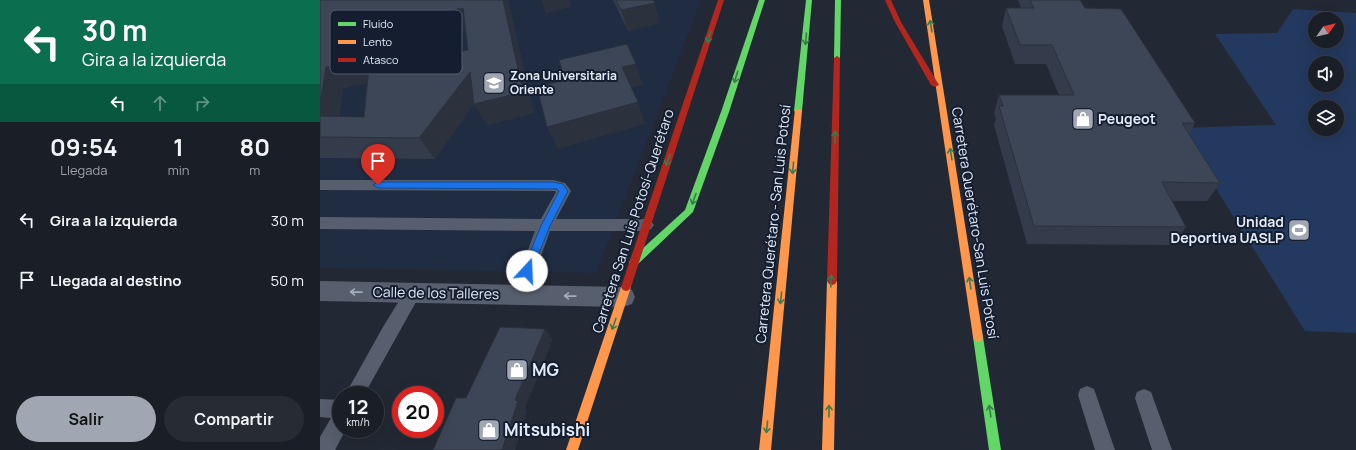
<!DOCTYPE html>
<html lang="es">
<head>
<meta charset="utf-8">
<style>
	:root { --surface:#1a1f27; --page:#272c33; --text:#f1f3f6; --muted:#9fa2a7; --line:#383d44; --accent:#a0a7b3 }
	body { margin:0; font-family:Manrope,sans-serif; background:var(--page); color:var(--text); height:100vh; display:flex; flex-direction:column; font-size:15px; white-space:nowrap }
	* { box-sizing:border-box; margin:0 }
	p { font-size:13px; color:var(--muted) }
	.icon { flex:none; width:22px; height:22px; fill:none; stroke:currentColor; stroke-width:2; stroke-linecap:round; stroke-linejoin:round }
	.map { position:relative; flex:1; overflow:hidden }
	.drawer { display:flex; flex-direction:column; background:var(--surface); width:320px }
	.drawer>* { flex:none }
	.banner { background:#0b6e4f; color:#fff; overflow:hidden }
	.needle { width:26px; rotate:56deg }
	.fabs { position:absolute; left:988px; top:12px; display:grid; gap:8px }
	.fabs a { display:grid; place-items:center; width:36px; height:36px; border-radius:50%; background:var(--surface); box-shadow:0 4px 16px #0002,0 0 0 1px var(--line); font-size:20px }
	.speed { position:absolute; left:12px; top:386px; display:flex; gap:8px; font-size:20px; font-weight:700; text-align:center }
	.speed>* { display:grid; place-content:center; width:52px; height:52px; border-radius:50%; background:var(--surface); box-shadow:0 4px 16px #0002,0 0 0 1px var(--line); line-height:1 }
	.speed small { font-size:10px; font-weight:400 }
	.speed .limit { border:6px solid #d22; background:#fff; color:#111 }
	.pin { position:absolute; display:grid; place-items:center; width:34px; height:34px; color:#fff; margin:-41px -17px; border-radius:50% 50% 50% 0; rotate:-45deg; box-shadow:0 0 4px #0007 }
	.pin .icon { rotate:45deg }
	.me { position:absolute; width:44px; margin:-22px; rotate:20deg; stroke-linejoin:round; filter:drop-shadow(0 0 3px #0008) }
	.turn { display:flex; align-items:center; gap:14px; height:84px; padding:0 16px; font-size:18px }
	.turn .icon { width:52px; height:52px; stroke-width:2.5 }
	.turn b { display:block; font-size:28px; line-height:34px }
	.lanes { display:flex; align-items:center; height:38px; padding:0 16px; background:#0003; justify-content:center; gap:20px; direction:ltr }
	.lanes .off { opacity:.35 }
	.eta { display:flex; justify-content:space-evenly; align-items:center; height:68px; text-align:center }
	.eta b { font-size:24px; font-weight:700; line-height:28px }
	.cta { display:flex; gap:8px; margin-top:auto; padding:8px 16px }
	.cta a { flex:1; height:46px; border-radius:24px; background:var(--accent); color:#111; font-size:16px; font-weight:700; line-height:46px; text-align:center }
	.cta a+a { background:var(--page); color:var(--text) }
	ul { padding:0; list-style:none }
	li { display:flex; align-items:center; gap:12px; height:60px; padding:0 16px }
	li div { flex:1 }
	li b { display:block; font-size:15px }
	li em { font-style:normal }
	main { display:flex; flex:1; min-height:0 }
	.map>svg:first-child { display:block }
	.built { fill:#202c42 }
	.green { fill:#24395f; fill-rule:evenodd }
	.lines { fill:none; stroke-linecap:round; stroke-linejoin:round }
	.lane { fill:#575f6e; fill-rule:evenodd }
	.street { fill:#575f6e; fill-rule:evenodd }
	.fast { fill:#63d668; fill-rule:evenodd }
	.slow { fill:#ff974d; fill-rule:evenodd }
	.jam { fill:#b3261e; fill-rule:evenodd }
	.wall { fill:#343c4b; fill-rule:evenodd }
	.shaded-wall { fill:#2b313d }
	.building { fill:#3d4657; stroke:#2b313d; fill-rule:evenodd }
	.oneway { stroke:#3c7a4c }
	.oneway2 { stroke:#a4acb9 }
	.route { fill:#1a73e8; stroke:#114b97 }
	.labels { text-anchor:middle; stroke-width:4; stroke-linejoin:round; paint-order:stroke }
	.far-poi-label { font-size:12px; font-weight:bold; fill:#e3ebf7; stroke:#141e30; text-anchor:start }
	.poi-label { font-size:14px; font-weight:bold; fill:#e3ebf7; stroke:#141e30; text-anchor:start }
	.street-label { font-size:14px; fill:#e3ebf7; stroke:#141e30 }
	.near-poi-label { font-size:17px; font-weight:bold; fill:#e3ebf7; stroke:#141e30; text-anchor:start }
	.key { fill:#141e30; stroke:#525c6c; stroke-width:1 }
	.key-label { font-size:11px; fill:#e3ebf7 }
</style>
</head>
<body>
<main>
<section class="drawer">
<div class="banner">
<div class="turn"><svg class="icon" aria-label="left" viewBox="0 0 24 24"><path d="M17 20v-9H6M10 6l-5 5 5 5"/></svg><div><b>30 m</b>Gira a la izquierda</div></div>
<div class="lanes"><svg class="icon" aria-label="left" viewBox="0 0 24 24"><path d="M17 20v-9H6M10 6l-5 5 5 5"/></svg><svg class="icon off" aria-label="ahead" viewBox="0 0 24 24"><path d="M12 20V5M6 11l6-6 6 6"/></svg><svg class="icon off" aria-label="right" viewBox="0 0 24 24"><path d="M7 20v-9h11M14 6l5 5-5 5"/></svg></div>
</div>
<div class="eta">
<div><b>09:54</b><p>Llegada</p></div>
<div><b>1</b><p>min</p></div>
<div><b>80</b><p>m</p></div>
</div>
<ul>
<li><svg class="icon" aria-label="left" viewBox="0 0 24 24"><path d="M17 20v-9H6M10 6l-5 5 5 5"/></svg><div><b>Gira a la izquierda</b></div><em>30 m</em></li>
<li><svg class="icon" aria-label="arrive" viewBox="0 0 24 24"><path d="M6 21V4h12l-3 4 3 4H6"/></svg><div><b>Llegada al destino</b></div><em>50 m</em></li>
</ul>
<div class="cta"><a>Salir</a><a>Compartir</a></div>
</section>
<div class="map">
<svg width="1036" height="450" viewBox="0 0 1036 450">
	<rect width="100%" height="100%" fill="#232934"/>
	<!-- built -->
	<path class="built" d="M0 0H381L276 273 0 268Z"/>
	<!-- green -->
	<path class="green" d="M973 9 1036 13V333L985 331 858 128 956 125 895 34 957 33ZM995 19H1017V41H995ZM995 63H1017V85H995ZM995 107H1017V129H995Z"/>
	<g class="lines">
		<!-- lane -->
		<g class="lane">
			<path d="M0 180H233L245 183 251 191 236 219H326L331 221 334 225 331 229 326 231H230L207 295 205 300 199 302 193 300 191 295 215 231 0 229V217L221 219 236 192 235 191 0 190Z"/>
			<path d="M93 286 99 288 101 293 44 395H25L63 327 87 288Z"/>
			<path d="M767 386 774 389 795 450H775L758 395 760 389Z"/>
			<path d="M824 389 831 392 852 450H832L815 398 817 392Z"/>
			<path d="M0 399 21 400V429H26L15 450H0V437L11 418 0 417Z"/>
		</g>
		<!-- street -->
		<path class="street" d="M0 281 303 287 312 290 315 297 312 304 303 307 0 301Z"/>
		<!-- fast -->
		<g class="fast">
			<path d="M439 0H445L409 112 373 212 317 265H311L309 262 311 259 365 210 401 112Z"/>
			<path d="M486 0H492L482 111 478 113 474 111Z"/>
			<path d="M515 0H521L520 58 517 60 514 58Z"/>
			<path d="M658 332 662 334 663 337 681 450H669L653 337 654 334Z"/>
		</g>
		<!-- slow -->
		<g class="slow">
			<path d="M603 0H609L663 337 662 340 658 342 654 340 653 337Z"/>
			<path d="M475 109H481L482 111 451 450H439Z"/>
			<path d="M512 277 515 278 517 281 514 450H502L507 281 509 278Z"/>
			<path d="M306 283 309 284 311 287 258 450H246L301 287 303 284Z"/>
		</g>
		<!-- jam -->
		<g class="jam">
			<path d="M398 0H404L311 287 309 290 306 291 303 290 301 287Z"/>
			<path d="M565 0H571L581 22 619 85 615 87 611 85 575 22Z"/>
			<path d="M517 56 520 58 517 281 515 284 512 285 509 284 507 281 514 58Z"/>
		</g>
	</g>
	<!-- wall -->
	<g class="wall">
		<path d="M0 0H188L214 113 167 125 154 104 115 159 0 158ZM146 30 148 50 115 57 114 36ZM47 83 44 117H19L23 88Z"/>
		<path d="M293 0H333L340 23 308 31Z"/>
		<path d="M698 0H760L765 8 875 123 869 134 900 183 887 201H852L866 227 853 245 707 244 674 125 676 118 674 113 679 95H739L726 64H695L682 26 686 8H701Z"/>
	</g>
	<!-- shaded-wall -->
	<g class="shaded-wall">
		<path d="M183 0H188L214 113 167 125 154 104 115 159 99 138 150 72Z"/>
		<path d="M221 0H249L252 7 226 13Z"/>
		<path d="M335 3 340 23 308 31 301 10Z"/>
		<path d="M143 8 154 28 114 36 116 81 103 60 102 16Z"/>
		<path d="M50 58 65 79 23 88 16 137 0 119V104L6 67Z"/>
		<path d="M316 64 323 85 310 88 302 67Z"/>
		<path d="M318 102 325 124 238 149 227 127Z"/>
		<path d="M225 329 233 339 205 408 207 410 195 450H182L195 400Z"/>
	</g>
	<!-- building -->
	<g class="building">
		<path d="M0 0H183L203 92 154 104 150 72 99 138 0 137V116L44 117 50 58 6 67 0 104ZM143 8 148 50 103 60 102 16Z"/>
		<path d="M296 0H333L335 3 301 10Z"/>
		<path d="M710 0H760L765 8 801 9 875 123H862L900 183 842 182 866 227 714 226 679 106H683L679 95H754L732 45H700L686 8H714Z"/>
		<path d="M307 44 316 64 302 67 318 102 227 127 217 87 245 80 239 60Z"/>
		<path d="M180 327 225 329 195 400 198 401 182 450H113L136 398H146Z"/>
	</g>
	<!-- one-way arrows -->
	<defs><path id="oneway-shaft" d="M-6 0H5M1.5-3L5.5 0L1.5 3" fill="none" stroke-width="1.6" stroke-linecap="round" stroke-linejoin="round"/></defs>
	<g class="oneway">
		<use href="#oneway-shaft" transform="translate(611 26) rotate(-99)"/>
		<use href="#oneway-shaft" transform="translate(389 37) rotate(108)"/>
		<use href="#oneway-shaft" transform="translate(486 39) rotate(95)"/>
		<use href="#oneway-shaft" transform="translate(416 77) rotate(107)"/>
		<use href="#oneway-shaft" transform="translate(515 137) rotate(-89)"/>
		<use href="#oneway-shaft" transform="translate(631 154) rotate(-99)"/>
		<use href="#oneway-shaft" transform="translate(348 160) rotate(109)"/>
		<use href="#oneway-shaft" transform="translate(473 168) rotate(95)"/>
		<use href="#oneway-shaft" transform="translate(374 199) rotate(110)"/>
		<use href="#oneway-shaft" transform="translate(511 281) rotate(-89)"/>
		<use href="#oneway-shaft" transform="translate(650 283) rotate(-99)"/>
		<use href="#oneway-shaft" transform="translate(461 298) rotate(96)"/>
		<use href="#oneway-shaft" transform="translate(294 324) rotate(109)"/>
		<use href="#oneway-shaft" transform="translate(509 411) rotate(-89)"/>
		<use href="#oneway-shaft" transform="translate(670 411) rotate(-98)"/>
		<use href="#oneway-shaft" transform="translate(447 427) rotate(96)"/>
	</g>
	<g class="oneway2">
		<use href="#oneway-shaft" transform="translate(36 292) rotate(-179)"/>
		<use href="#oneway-shaft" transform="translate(250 296) rotate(-179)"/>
	</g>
	<!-- route -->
	<path class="route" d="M58 182H233L243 184 248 191 230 226 212 271 210 274H204L202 271 221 226 239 191 237 189 58 188 53 185Z"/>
	<!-- icons -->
	<defs>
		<g id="university-square" transform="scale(1.15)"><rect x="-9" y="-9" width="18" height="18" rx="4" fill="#a0a7b3" stroke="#141e30"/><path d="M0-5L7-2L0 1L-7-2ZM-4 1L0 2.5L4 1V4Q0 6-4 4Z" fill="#fff"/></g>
		<g id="shop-square" transform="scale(1.15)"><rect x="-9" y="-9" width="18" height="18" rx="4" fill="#a0a7b3" stroke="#141e30"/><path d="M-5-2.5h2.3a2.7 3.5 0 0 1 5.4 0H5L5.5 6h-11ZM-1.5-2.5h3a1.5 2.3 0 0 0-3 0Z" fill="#fff"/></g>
		<g id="stadium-square" transform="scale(1.15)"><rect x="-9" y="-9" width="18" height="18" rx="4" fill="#a0a7b3" stroke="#141e30"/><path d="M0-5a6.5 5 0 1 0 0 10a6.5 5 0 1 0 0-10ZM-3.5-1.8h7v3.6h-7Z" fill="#fff"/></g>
	</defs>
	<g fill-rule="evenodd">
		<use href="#university-square" x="174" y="83"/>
		<use href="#shop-square" x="763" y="119"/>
		<use href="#stadium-square" x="979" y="230"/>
		<use href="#shop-square" x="197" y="370"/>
		<use href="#shop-square" x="169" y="430"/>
	</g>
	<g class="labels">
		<!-- far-poi labels -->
		<g class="far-poi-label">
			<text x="190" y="80">Zona Universitaria<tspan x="190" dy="14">Oriente</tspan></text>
		</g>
		<!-- poi labels -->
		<g class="poi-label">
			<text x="778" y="124">Peugeot</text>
			<text x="964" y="227" text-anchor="end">Unidad<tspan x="964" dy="16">Deportiva UASLP</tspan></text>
		</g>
		<!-- street labels -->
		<g class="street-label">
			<text transform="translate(313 221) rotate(-72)" y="5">Carretera San Luis Potosí-Querétaro</text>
			<text transform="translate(655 223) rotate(81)" y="5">Carretera Querétaro-San Luis Potosí</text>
			<text transform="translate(453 224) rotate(-84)" y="5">Carretera Querétaro - San Luis Potosí</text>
			<text transform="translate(116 293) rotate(1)" y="5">Calle de los Talleres</text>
		</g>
		<!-- near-poi labels -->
		<g class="near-poi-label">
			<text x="212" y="376">MG</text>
			<text x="184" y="436">Mitsubishi</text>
		</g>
	</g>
	<!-- legend -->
	<rect x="10" y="10" width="132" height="64" rx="6" class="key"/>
	<rect x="18" y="22" width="18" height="4" fill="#63d668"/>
	<rect x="18" y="40" width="18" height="4" fill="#ff974d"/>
	<rect x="18" y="58" width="18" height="4" fill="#b3261e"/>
	<g class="key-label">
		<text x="43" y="28">Fluido</text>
		<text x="43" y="46">Lento</text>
		<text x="43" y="64">Atasco</text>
	</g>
</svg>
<div class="fabs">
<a><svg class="needle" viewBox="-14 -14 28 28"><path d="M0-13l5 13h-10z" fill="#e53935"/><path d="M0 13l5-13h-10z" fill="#9fa2a7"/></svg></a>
<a><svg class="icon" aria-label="sound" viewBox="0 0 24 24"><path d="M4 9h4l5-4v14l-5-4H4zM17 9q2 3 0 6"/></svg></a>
<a><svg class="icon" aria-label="layers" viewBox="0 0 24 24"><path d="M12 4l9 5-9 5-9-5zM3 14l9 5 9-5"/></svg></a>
</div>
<div class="speed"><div>12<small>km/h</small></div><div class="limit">20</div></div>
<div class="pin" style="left:58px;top:185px;background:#d93025"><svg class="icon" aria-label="arrive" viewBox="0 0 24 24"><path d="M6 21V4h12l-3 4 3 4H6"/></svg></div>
<svg class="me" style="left:207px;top:271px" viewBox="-20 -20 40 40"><circle r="19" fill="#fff"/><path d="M0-13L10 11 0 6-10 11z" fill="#1a73e8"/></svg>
</div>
</main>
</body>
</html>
